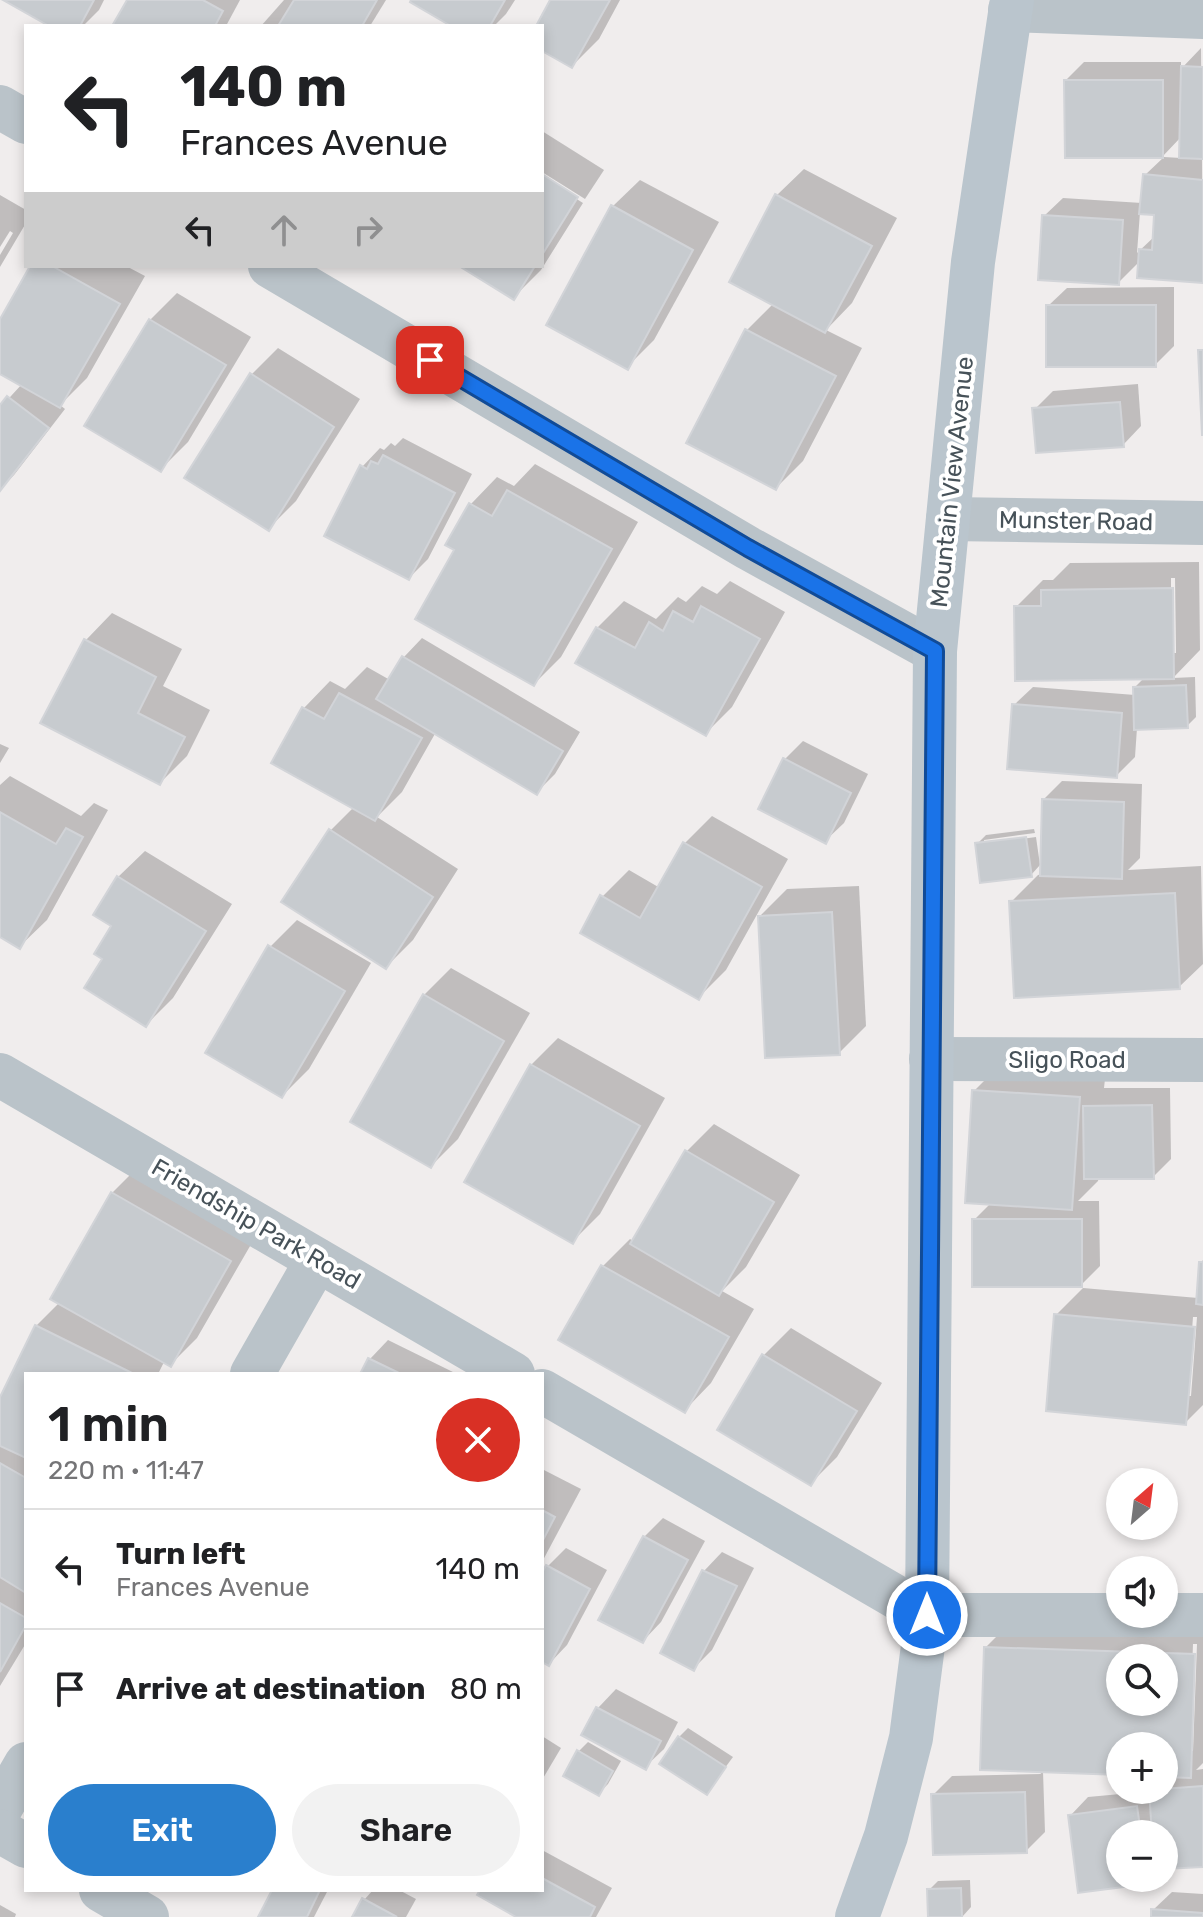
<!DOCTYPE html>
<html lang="en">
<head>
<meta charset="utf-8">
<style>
	:root { --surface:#fff; --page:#f2f2f2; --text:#202124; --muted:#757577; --line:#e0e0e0; --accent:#2a7fcd }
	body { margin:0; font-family:Rubik,sans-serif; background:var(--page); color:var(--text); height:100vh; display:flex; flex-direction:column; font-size:30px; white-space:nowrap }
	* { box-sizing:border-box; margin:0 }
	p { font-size:26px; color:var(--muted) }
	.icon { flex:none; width:44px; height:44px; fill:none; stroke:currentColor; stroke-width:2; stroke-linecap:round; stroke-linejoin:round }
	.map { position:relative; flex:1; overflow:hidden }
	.sheet { position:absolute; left:24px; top:1372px; width:520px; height:520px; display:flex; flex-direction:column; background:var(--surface); border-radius:0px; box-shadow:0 4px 12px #0003 }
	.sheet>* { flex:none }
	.banner { position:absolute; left:24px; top:24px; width:520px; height:244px; border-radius:0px; box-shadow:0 4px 12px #0003; background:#fff; color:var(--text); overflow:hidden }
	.needle { width:52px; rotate:28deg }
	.controls { position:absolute; left:1106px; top:1468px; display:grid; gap:16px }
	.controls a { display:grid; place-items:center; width:72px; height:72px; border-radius:50%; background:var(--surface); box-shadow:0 4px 12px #0003; font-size:40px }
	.pin { position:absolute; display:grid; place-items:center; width:68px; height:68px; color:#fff; margin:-34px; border-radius:16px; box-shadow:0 4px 12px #0006 }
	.me { position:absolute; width:88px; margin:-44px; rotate:0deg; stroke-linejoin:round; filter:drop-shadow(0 0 6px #0008) }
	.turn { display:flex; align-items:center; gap:28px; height:168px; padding:0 24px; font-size:36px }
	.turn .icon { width:104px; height:104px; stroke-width:2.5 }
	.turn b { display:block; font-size:56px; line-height:68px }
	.lanes { display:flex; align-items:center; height:76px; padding:0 24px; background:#0003; justify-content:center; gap:40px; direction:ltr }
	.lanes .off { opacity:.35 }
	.round { display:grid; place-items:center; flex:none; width:84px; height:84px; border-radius:42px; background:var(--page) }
	.summary { display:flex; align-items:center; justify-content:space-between; height:136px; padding:0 24px }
	h1 { font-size:48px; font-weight:600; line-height:60px }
	.cta { display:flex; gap:16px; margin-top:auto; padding:16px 24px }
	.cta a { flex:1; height:92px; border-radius:48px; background:var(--accent); color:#fff; font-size:32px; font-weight:600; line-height:92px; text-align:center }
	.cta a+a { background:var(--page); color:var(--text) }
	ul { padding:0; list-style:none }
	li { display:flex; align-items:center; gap:24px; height:120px; padding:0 24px; border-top:2px solid var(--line) }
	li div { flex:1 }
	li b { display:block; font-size:30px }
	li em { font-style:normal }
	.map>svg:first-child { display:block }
	.shadow { fill:#0003; fill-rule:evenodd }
	.building { fill:#c7cbcf; stroke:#d2d4d8; stroke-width:2; fill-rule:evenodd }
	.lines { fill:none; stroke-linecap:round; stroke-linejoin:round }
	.street { stroke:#bac3c9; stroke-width:44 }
	.secondary { stroke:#bac5cd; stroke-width:44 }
	.route-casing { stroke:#114b97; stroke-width:20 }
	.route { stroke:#1a73e8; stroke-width:14 }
	.labels { text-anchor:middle; stroke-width:8; stroke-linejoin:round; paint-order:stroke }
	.street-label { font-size:24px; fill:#475259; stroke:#fff }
</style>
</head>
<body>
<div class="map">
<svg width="1203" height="1917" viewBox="0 0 1203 1917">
	<rect width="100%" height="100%" fill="#f0eded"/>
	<!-- shadow -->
	<g class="shadow">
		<path d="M7 0H104L99 10 83 26H53Z"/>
		<path d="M129 0H240L226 26H115Z"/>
		<path d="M284 0H386L370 26H261Z"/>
		<path d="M414 0H515L506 14 494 26H455Z"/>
		<path d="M552 0H620L599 39 572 66 542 49V26H538Z"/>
		<path d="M1201 48 1203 281 1140 261 1118 283 1044 216 1063 198 1142 203 1145 175 1164 157 1181 158V137L1163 156 1066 80 1084 62H1181V69ZM1140 212 1157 213 1155 236 1137 253Z"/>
		<path d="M542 131 604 170 585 199 542 172Z"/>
		<path d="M804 169 897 218 852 303 826 330 862 348 803 461 776 488 747 330 774 303 777 195Z"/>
		<path d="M542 177 583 203 541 270 514 297 463 266H542Z"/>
		<path d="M640 180 719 222 654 340 627 367 613 206Z"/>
		<path d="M0 195 26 210V223L0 267V255L13 233 10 231 0 247Z"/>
		<path d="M33 266H126L145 276 87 378 60 405 65 409 14 475 0 489V408L22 384 0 371V323Z"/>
		<path d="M1174 287V346L1155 365 1048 306 1067 288Z"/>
		<path d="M177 293 251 337 188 442 161 469 87 425 150 320Z"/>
		<path d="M278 348 360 399 296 501 269 528 252 374Z"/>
		<path d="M1138 384 1141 426 1123 445 1035 409 1053 391Z"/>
		<path d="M403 438 472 474 428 559 409 578 362 467 380 448 384 450 391 443 395 446Z"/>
		<path d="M535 464 638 522 561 657 534 684 457 549 448 544 471 504 497 477 514 486Z"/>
		<path d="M1199 562 1200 650 1173 678 1195 677 1196 717 1187 726 1137 728 1135 757 1117 775 1014 705 1033 687 1135 695V687L1145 677 1016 607 1043 580H1053L1070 563ZM1171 578H1175L1176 653H1171Z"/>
		<path d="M730 581 785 612 732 707 705 734 597 628 624 601 656 619 678 597 686 602 702 586 717 594Z"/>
		<path d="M112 613 182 649 163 686 210 710 187 756 160 783 86 640Z"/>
		<path d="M422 638 580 732 555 774 537 792 436 732 402 792 377 817 458 869 413 940 386 967 330 831 354 807 304 708 330 681 345 689 367 667 390 680 404 657Z"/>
		<path d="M803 741 868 774 844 823 825 841 785 759Z"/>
		<path d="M0 744 9 748 0 763Z"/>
		<path d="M10 776 81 816 94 803 108 810 47 920 20 946 0 935V785Z"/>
		<path d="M1062 781 1142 784 1140 858 1128 870 1201 866 1203 964 1179 987 1011 902 1038 875 1042 874 1044 799Z"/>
		<path d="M712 816 788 859 726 970 699 997 602 897 629 870 660 888 685 843Z"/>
		<path d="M1034 829 1035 833 984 840V844L1036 837 1040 865 1031 875 977 844 986 835Z"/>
		<path d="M145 851 232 904 173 998 146 1025 104 959 114 925 118 877Z"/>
		<path d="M859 886 866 1026 839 1053 760 916 787 889Z"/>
		<path d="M297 920 371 963 309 1069 282 1096 270 947Z"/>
		<path d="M451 968 530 1013 458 1139 431 1166 424 995Z"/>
		<path d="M558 1038 665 1098 600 1214 573 1241 531 1065Z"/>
		<path d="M1001 1064 1106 1070 1104 1088H1170L1171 1159 1153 1177H1099L1098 1181 1078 1201H1099L1100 1266 1081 1285 974 1220 991 1203 974 1091Z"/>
		<path d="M714 1124 800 1175 746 1267 722 1291 754 1309 711 1383 685 1410 560 1340 603 1266 630 1239 633 1241 687 1151Z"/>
		<path d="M139 1166 257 1234 197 1338 170 1365 164 1362 158 1374H26V1643L0 1686V1401L36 1326 60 1302 112 1193Z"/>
		<path d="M1203 1260V1405L1185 1423 1056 1315 1083 1288 1198 1298 1201 1263ZM1193 1317H1197L1191 1396H1187Z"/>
		<path d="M791 1328 882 1383 837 1457 810 1484 720 1429 764 1355Z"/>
		<path d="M388 1340 457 1374H362L370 1359Z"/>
		<path d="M542 1469 581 1489 542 1562Z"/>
		<path d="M663 1518 705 1541 661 1622 643 1641 644 1537Z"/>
		<path d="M566 1548 607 1570 567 1645 549 1664 542 1660V1577L548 1566Z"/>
		<path d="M722 1552 754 1568 712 1650 694 1668 704 1571Z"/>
		<path d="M1013 1620 1203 1627V1763L1196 1770 1203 1769V1865L1164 1867V1834H1120V1878H1150L1145 1882 1079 1890 1070 1816 1088 1797 1164 1790V1746H1120V1773L1043 1771 1045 1832 1026 1851 933 1795 952 1776 1041 1774 986 1647ZM1193 1644H1197L1193 1751H1189ZM1120 1658H1164V1702H1120Z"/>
		<path d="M616 1689 678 1722 664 1749 645 1767 584 1735 598 1708Z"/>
		<path d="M688 1728 733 1757 707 1792 679 1737Z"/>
		<path d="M542 1736 561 1748 542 1780Z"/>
		<path d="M588 1742 621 1761 608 1784 599 1793 565 1775 579 1751Z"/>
		<path d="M542 1850 612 1888 596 1917H520L482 1890H542Z"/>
		<path d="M970 1880 971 1907 962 1917H930L929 1890 938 1881Z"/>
		<path d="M274 1890H328L314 1917H261Z"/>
		<path d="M373 1890H399L416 1899 406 1917H355L364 1900Z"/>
		<path d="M1172 1892 1203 1894V1917H1153V1910Z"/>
		<path d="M0 1905 16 1914 15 1917H0Z"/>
	</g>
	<!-- building -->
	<g class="building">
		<path d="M3 0H94L80 26H49Z"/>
		<path d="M127 0H203L223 11 215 26H112Z"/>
		<path d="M294 0H377L362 26H278Z"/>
		<path d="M411 0H505L490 26H451L410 2Z"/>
		<path d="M550 0H610L572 68 542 51V26H536Z"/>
		<path d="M1181 66 1203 67V159L1179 158Z"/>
		<path d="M1064 80H1163V158H1065Z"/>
		<path d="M542 174 578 197 542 255Z"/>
		<path d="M1143 174 1203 180V283L1137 278 1139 249 1152 250 1154 215 1139 214Z"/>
		<path d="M775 194 872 246 825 333 729 282Z"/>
		<path d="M611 205 693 250 628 370 546 325Z"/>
		<path d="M1042 215 1123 220 1119 285 1038 280Z"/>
		<path d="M30 266H52L120 304 60 408 0 374V319Z"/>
		<path d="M459 266H535L514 300Z"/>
		<rect x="1046" y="305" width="110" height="62"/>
		<path d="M149 319 226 365 161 472 84 426Z"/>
		<path d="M745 329 836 376 776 490 686 443Z"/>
		<path d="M1198 350H1203V435H1202Z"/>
		<path d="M250 373 334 427 269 531 184 478Z"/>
		<path d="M7 396 49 428 0 491V405Z"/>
		<path d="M1120 402 1124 447 1036 453 1032 408Z"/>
		<path d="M383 455 455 493 409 580 324 536 360 465 367 469 371 461 378 464Z"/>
		<path d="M507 490 612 549 534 686 415 619 454 550 445 545 469 503 492 516Z"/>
		<path d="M1173 588 1174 679 1015 681 1014 606H1041V590Z"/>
		<path d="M701 606 760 639 706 736 575 663 596 627 635 648 649 622 663 631 673 611 693 622Z"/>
		<path d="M84 639 156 677 138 713 185 737 160 785 40 723Z"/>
		<path d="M402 656 563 751 537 795 376 699Z"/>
		<path d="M1186 685 1188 728 1134 730 1133 687Z"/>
		<path d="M339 693 422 738 375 821 271 763 302 707 324 719Z"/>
		<path d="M1012 704 1122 713 1117 778 1007 769Z"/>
		<path d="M783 758 851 793 826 844 758 809Z"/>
		<path d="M1042 799 1124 802 1122 879 1040 876Z"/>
		<path d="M0 812 56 844 66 828 83 837 20 949 0 937Z"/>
		<path d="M329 829 433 897 386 969 281 902Z"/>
		<path d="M1026 837 1032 877 980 883 975 843Z"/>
		<path d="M683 842 762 887 699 1000 580 933 600 895 640 918Z"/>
		<path d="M117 876 206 931 146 1027 84 988 102 959 94 954 111 926 93 915Z"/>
		<path d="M1175 893 1180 989 1014 998 1009 901Z"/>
		<path d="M832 912 840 1055 765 1058 758 916Z"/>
		<path d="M268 945 345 991 282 1098 205 1053Z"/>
		<path d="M423 994 504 1041 431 1168 350 1122Z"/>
		<path d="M530 1064 640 1126 573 1244 464 1182Z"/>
		<path d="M972 1090 1080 1097 1072 1210 965 1203Z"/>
		<path d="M1152 1105 1154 1179H1084L1083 1106Z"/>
		<path d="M685 1150 774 1202 719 1296 630 1244Z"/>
		<path d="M111 1192 231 1261 171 1367 50 1299Z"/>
		<rect x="972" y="1219" width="110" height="68"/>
		<path d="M1199 1262H1203V1305L1196 1304Z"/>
		<path d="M601 1265 729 1337 685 1413 558 1340Z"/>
		<path d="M1054 1314 1195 1327 1186 1425 1046 1411Z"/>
		<path d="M35 1325 134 1374H26V1458L0 1446V1397Z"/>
		<path d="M762 1354 857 1411 811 1486 717 1430Z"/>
		<path d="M368 1358 401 1374H360Z"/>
		<path d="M0 1463 26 1478V1593L0 1577Z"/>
		<path d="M542 1510 555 1517 542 1542Z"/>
		<path d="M643 1536 688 1560 643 1643 598 1620Z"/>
		<path d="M546 1565 590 1589 549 1666 542 1662V1573Z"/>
		<path d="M702 1570 737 1586 694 1671 660 1653Z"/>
		<path d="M0 1603 26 1618V1625L0 1672Z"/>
		<path d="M984 1647 1195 1654 1191 1778 1164 1777V1746H1120V1775L980 1770ZM1120 1658H1164V1702H1120Z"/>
		<path d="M596 1707 661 1741 646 1770 581 1735Z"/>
		<path d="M678 1736 726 1767 707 1795 659 1764Z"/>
		<path d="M577 1750 613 1771 599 1796 563 1776Z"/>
		<path d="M1203 1786V1867L1164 1869V1834H1152L1149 1790Z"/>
		<path d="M1025 1792 1027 1853 933 1855 931 1794Z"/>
		<path d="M1137 1806 1141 1834H1120V1878H1146V1884L1078 1893 1068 1815Z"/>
		<path d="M542 1878 595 1907 590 1917H516L477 1895 480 1890H542Z"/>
		<path d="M961 1888 962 1917H928L927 1889Z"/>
		<path d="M272 1890H320L307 1917H258Z"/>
		<path d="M362 1898 397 1917H352Z"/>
		<path d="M1151 1909 1203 1913V1917H1151Z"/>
	</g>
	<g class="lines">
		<!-- street -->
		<g class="street">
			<path d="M1010 10 1203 17"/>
			<path d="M0 107 26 122"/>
			<path d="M270 266 748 548 935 651"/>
			<path d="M948 519 1203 523"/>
			<path d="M931 1059 1203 1060"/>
			<path d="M0 1075 513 1374"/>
			<path d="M252 1374 317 1260"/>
			<path d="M542 1391 927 1615H1203"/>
			<path d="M0 1809 26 1764"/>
			<path d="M0 1831 26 1846"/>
			<path d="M101 1890 147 1917"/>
		</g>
		<!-- secondary -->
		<path class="secondary" d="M857 1917 886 1836 911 1738 927 1615 935 651 973 262 1012 0"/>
	</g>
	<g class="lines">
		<!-- route casing -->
		<g class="route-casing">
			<path id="route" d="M430 360 748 548 935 651 927 1615"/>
		</g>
		<!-- route -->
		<use href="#route" class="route"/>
	</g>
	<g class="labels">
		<!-- street labels -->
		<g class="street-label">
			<text transform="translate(952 482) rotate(-84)" y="8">Mountain View Avenue</text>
			<text transform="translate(1076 521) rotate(1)" y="8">Munster Road</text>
			<text x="1067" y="1068">Sligo Road</text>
			<text transform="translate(256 1224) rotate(30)" y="8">Friendship Park Road</text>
		</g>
	</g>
</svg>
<div class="controls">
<a><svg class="needle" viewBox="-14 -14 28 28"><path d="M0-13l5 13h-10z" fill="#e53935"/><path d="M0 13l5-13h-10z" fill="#757577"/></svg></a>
<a><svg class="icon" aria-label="sound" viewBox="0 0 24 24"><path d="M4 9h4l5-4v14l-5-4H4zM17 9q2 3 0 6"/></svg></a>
<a><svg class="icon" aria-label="search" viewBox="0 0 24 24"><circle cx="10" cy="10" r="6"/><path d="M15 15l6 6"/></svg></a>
<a>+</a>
<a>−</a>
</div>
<div class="pin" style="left:430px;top:360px;background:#d93025"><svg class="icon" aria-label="arrive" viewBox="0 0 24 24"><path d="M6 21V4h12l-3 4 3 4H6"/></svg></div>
<svg class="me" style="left:927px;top:1615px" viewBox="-20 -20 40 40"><circle r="17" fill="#1a73e8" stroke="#fff" stroke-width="3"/><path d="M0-11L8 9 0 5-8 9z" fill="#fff"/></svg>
<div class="banner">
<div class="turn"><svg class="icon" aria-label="left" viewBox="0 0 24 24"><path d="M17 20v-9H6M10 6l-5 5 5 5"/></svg><div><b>140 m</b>Frances Avenue</div></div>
<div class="lanes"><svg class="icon" aria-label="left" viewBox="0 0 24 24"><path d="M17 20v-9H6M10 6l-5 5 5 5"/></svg><svg class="icon off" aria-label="ahead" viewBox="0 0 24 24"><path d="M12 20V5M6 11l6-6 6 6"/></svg><svg class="icon off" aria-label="right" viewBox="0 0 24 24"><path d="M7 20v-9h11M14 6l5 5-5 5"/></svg></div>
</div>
<section class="sheet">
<div class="summary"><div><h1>1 min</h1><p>220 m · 11:47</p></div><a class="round" style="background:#d93025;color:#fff"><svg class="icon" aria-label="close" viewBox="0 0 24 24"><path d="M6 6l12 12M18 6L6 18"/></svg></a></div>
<ul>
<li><svg class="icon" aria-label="left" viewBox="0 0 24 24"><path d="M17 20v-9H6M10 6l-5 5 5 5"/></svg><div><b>Turn left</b><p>Frances Avenue</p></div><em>140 m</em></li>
<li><svg class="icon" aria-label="arrive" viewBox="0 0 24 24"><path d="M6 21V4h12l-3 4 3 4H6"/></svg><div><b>Arrive at destination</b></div><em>80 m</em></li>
</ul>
<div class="cta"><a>Exit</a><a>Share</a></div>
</section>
</div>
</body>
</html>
